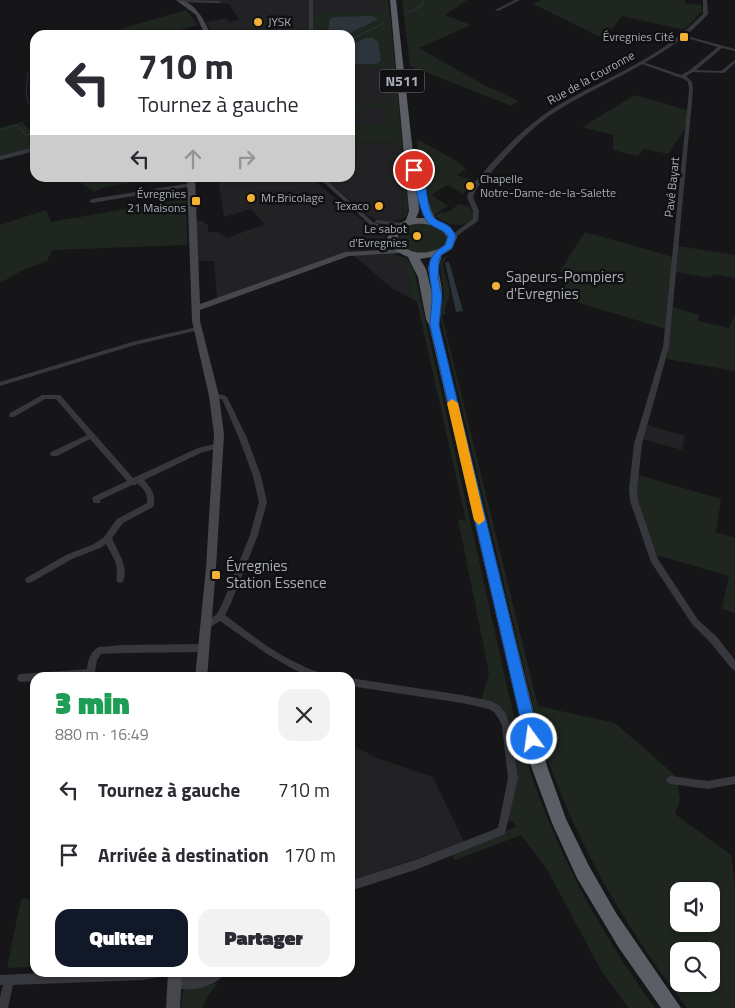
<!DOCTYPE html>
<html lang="fr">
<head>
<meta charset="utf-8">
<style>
	:root { --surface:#fff; --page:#f2f2f3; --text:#2b2b33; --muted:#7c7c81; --accent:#111827 }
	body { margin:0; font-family:"Titillium Web",sans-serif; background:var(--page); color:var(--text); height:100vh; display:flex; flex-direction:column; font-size:19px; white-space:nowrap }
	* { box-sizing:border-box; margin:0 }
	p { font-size:16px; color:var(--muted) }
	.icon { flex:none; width:28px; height:28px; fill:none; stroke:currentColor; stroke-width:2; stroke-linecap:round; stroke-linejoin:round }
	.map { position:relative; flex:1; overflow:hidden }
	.panel { position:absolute; left:30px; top:672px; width:325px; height:305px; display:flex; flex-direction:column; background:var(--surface); border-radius:15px; box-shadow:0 1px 4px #0004 }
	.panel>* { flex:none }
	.banner { position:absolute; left:30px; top:30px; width:325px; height:152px; border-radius:15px; box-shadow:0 1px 4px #0004; background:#fff; color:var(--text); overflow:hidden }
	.tools { position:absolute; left:670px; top:882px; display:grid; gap:10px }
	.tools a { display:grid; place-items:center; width:50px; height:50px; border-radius:10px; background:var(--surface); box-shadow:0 1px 4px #0004; font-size:25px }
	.pin { position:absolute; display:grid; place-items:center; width:42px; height:42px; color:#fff; margin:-21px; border:2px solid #fff; border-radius:50%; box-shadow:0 1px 5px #0007 }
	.me { position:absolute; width:55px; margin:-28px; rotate:346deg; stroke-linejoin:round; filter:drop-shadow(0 0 4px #0008) }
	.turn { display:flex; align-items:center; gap:18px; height:105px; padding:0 25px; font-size:22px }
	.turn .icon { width:65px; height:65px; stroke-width:2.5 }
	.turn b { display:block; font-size:35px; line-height:42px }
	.lanes { display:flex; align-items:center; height:48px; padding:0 25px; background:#0003; justify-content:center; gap:25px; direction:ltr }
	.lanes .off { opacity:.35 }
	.round { display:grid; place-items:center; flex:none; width:52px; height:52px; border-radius:15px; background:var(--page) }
	.summary { display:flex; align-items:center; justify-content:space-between; height:85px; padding:0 25px }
	h1 { font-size:30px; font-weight:800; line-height:38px; color:#1e9e55 }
	.button { display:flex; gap:10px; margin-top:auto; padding:10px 25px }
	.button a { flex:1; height:58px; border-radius:15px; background:var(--accent); color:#fff; font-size:20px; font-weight:800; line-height:58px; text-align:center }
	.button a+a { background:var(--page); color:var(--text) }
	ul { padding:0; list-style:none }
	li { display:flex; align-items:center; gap:15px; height:65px; padding:0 25px }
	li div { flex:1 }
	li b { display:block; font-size:19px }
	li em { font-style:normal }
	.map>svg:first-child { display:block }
	.built { fill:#222225 }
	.green { fill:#1e261f; fill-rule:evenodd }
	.water { fill:#2c353c }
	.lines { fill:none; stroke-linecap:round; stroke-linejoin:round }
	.stream { stroke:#2c353c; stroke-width:1 }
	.minor { fill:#37383d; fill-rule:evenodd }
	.tertiary { fill:#37383d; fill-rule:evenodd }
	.secondary { fill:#45474d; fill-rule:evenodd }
	.trunk { fill:#5b5e65; fill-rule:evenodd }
	.route { fill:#1a73e8; stroke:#114b97 }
	.slow { fill:#f59e0b }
	.poi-dot { fill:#f2b134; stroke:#111113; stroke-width:2 }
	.labels { text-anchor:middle; stroke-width:5; stroke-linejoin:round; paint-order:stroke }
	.far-poi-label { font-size:12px; fill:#a8adb8; stroke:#111113; text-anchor:end }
	.far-street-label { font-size:12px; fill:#a8adb8; stroke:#111113 }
	.shield { fill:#111113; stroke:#7b7e86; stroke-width:1 }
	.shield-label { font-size:14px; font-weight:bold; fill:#a8adb8 }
	.poi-label { font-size:15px; fill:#a8adb8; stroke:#111113; text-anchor:start }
</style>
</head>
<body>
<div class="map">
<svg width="735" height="1008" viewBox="0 0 735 1008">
	<rect width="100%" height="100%" fill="#161618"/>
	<!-- built -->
	<g class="built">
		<path d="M184 0H382L384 11 314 13V35H213L206 22 226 18 229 22 239 20 229 4 188 2Z"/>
		<path d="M350 67H389L394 123 350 124Z"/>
		<path d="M398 142 404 218 388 223 381 222 369 216 324 178H350V143Z"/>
		<path d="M218 178H311L367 224 382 232 385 235V243L374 250 350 251 217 299 214 261H198L196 221H204V224L208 225V232H218L227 238 265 224 251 209 224 217Z"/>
		<path d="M359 254 393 255 406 261 411 298 393 289 353 255Z"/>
		<path d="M647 425 685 436 682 450 642 439Z"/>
		<path d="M350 744 377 758 433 777 464 842 350 882Z"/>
	</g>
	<!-- green -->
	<g class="green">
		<path d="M382 0H388L391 22 408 206 407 214 404 218 398 142 350 143V124L389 123V108L388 107 363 108V117L366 119 362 121 361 111 350 112V105L388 103 386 82 390 81 389 67H350V64H376L366 38 350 45V35H346L377 20H329L328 35H314V13L383 11Z"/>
		<path d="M402 0H467L445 15 471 25 419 48 484 85 519 101 511 106 410 66Z"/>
		<path d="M542 0H685V3L701 5 702 11 684 30 622 16 604 39 533 4Z"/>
		<path d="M186 10 198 25C172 31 146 41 120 29Z"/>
		<path d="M635 95 687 110 685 129 668 154 644 149 637 156 613 150V135L582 127Z"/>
		<path d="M22 122 31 131 35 130V151L0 160V128Z"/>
		<path d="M417 139 453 159 466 169 457 175 475 181 463 194 448 185 431 195 448 206 434 215 430 208 427 190 422 178Z"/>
		<path d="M74 178H158L105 187 94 192Z"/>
		<path d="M182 199H186L187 245 52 250 47 261 21 271 0 283V225L46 210 51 222Z"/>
		<path d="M459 204 469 206 474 214 472 221C459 229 447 224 435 216L442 212 446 213Z"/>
		<path d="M424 223 437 226 448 237C447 255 416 256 404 248 401 245 399 242 397 238 398 225 413 224 424 223Z"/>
		<path d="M585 232 673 257 666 329 559 297 569 275 560 271Z"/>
		<path d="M678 246 735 255V278L713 274 711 278 676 272Z"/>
		<path d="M390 253 407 259 413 265 511 704C539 820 586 912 655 1008H629L602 972 545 866 521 835 455 860 452 853 516 827 513 821H507L515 781 508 720 501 707 492 702 481 700 489 673 458 519 466 521 417 302 411 298 406 261 393 255 379 254Z"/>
		<path d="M448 255C436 269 451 280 449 294 449 302 443 306 446 314L442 316 538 706 615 723 677 777 680 800 675 814 731 855 735 886V1008H687C631 934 584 858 552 771 544 750 539 727 533 705L439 313 444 297 440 263 442 259ZM679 891H711V924H679ZM679 951H711V984H679Z"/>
		<path d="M673 307 699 315 698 321 729 328 735 315V371L667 359Z"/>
		<path d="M635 474 721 499 716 532 735 538V613L722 609 729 576 657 555 639 511Z"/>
		<path d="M35 898V942L29 967 7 968 21 899Z"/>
		<path d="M218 983 207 997 202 1008H181L183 991Z"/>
	</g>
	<!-- water -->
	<g class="water">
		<path d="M371 16 375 17 377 20 346 35H328L329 20 333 17Z"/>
		<path d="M366 38H373L378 42 381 61 376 64H350V45Z"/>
		<path d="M445 262H449L463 311 456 312Z"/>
	</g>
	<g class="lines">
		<!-- stream -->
		<g class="stream">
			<path d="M407 13 422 6 424 0"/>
			<path d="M350 40 384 23"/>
			<path d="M28 73 26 94 29 104H35"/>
			<path d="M0 130 17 125 26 135 35 134"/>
		</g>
		<!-- minor -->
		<g class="minor">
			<path d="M179 0 219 1 221 2 219 3 180 2 178 1Z"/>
			<rect x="309" y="0" width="4" height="35"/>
			<path d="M515 0H520L498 11 495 10Z"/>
			<path d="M690 37 735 49V51L722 48 696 70 721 71 735 60V63L724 73 693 72 686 76 692 82 693 90 669 347 642 444 637 489 638 501 658 559 698 620 716 636 735 660V670L732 669 710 642 692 624 651 562 630 501 629 489 634 444 663 347 689 90 688 82 684 79 639 63 643 62 681 75 690 70 718 47 690 39Z"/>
			<path d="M35 147V151L0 160V156Z"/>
			<path d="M319 178H324L373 222 375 223V221L377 220 402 223 405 225 402 227 376 223 395 234V236L393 237 369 224Z"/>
			<path d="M191 183 193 184V186L92 203 89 201 92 199Z"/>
			<path d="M197 327 199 328V330L135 345 0 386V382L132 342Z"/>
			<path d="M212 394 224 395 227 397 247 438 261 476 267 502 258 535 231 603 225 615C249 633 272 652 299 664 308 669 318 672 328 675L329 678H312L293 669 267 654 220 621 206 630 203 628 202 626 203 624 217 614 223 602 250 535 259 502 253 476 239 438 222 399 212 398 211 396Z"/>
			<path d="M42 395H60L133 478 198 448 219 443 223 446 222 448 203 452 144 480C151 488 157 496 153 507L123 523 112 538C118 553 129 566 123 582L120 583 117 582C116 578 117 574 117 569 116 560 110 552 106 544L100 548 72 559 32 582 29 583 26 582 25 580 26 578 66 555 94 544 104 537 117 519 147 503C148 494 144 489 137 483L136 485H132L100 500V503H94L92 499 93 497 127 481 90 439 57 456H51L50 454 51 452 87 435 56 399H45L14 417H10L9 415 10 413Z"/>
			<path d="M203 644 206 645 207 648 206 651 203 652 123 653 101 654 97 660 94 678H35V681L21 682 18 681 17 678 18 675 21 674 87 669C88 661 90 651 99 647L123 645Z"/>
			<path d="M350 678 462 695 491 701 500 706 506 714 510 726 518 778 505 834 418 869 350 891V881L418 859 498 828 508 778 502 726 499 719 494 712 489 709 462 703 350 686Z"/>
			<path d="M671 776 708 781 735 776V784L708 789 671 784 668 783 666 780 668 777Z"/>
			<path d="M62 972H166L165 976 143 980 13 985 8 1008H0V997L3 985H0V975Z"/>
			<path d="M212 972H225C217 988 186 993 171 987L170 983 171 979C185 974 198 981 212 972Z"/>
		</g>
		<!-- tertiary -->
		<path class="tertiary" d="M703 0H707L708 14C666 61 604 80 552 114 523 134 500 163 476 189L473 197 479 211 478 221 454 238H450V236L473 219V211L467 197 470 188C492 161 518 133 546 113 579 91 616 77 650 56 670 44 687 30 703 14Z"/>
		<!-- secondary -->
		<g class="secondary">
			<path d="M176 0C195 0 204 20 211 35H205L196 15Z"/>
			<path d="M187 178H195L200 304 345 252 402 249 406 251 402 253 349 256 200 310V321L219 396 224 434 216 568 207 678H195L206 568 214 434 209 396 192 321Z"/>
			<path d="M168 972H182L180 1008H166Z"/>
		</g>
		<!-- trunk -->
		<path class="trunk" d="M390 0H396L415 171 420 173 431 210 436 220 448 226 457 237 452 249 442 255 438 268 442 290 440 315 436 318 547 766 566 819 589 866 616 913 681 1008H661L619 948 577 878 552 823 531 766 429 325 426 319 418 277 408 257C398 253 392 248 387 238L394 227 406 220 409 211ZM418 196 425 218H416L419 211ZM416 224C428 223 440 226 447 237L445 246C429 255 406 257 397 238 400 229 407 225 416 224ZM431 257 428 268 432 293 426 269 420 259Z"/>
	</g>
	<!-- route -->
	<path class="route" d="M414 167C427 173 426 198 430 210 433 222 441 220 450 227 452 229 455 234 456 236L452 248 441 255 439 261 438 277 442 296 439 325 539 739 537 743 532 745 527 743 525 739 430 325C430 316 432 307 432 297 432 274 420 260 445 245L448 236C442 228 431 228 426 220 417 205 417 185 410 170Z"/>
	<!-- slow -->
	<path class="slow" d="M452 399 458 403 485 520 479 525 474 520 447 403Z"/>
	<!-- markers -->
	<g class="poi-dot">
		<circle cx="258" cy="22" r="5"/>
		<rect x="679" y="32" width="10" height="10" rx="2.5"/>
		<circle cx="470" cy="186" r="5"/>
		<circle cx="251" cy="198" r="5"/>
		<rect x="191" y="196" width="10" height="10" rx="2.5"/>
		<circle cx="379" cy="206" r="5"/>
		<circle cx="417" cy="236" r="5"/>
		<circle cx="496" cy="286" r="5"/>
		<rect x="211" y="570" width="10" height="10" rx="2.5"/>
	</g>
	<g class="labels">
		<!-- far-poi labels -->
		<g class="far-poi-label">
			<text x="268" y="26" text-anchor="start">JYSK</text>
			<text x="674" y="41">Évregnies Cité</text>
			<text x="480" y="183" text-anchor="start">Chapelle<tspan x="480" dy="14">Notre-Dame-de-la-Salette</tspan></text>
			<text x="186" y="198">Évregnies<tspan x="186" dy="14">21 Maisons</tspan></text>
			<text x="261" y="202" text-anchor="start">Mr.Bricolage</text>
			<text x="369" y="210">Texaco</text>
			<text x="407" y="233">Le sabot<tspan x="407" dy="14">d'Evregnies</tspan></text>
		</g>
		<!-- far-street labels -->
		<g class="far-street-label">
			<text transform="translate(591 78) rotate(-29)" y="4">Rue de la Couronne</text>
			<text transform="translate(672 187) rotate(-84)" y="4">Pavé Bayart</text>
		</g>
		<!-- shield labels -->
		<rect class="shield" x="379.5" y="69.5" width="45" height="23" rx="4"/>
		<g class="shield-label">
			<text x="402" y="86">N511</text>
		</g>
		<!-- poi labels -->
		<g class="poi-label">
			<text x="506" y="282">Sapeurs-Pompiers<tspan x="506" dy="17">d'Evregnies</tspan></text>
			<text x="226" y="571">Évregnies<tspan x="226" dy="17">Station Essence</tspan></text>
		</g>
	</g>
</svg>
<div class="tools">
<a><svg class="icon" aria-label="sound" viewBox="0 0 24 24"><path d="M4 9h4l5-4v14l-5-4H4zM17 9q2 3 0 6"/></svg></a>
<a><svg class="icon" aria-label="search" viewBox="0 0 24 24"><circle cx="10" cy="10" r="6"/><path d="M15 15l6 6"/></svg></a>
</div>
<div class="pin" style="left:414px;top:170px;background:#d93025"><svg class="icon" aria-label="arrive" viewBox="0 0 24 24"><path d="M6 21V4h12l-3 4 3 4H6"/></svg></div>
<svg class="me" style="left:532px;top:739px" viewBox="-20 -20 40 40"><circle r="17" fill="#1a73e8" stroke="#fff" stroke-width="3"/><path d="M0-11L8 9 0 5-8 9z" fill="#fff"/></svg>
<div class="banner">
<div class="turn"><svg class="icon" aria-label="left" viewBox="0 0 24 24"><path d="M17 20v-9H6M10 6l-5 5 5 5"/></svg><div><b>710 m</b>Tournez à gauche</div></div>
<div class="lanes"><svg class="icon" aria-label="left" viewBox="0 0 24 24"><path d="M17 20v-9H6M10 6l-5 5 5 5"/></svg><svg class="icon off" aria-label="ahead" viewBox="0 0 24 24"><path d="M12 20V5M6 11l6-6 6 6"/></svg><svg class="icon off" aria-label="right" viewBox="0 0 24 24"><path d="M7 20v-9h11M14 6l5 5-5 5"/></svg></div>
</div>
<section class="panel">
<div class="summary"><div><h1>3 min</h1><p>880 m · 16:49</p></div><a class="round"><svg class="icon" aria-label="close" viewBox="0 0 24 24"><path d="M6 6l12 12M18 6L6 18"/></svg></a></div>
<ul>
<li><svg class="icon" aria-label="left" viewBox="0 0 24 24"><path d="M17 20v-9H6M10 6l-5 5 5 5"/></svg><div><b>Tournez à gauche</b></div><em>710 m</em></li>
<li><svg class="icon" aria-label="arrive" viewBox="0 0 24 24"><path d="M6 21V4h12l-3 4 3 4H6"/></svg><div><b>Arrivée à destination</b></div><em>170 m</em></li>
</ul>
<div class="button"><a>Quitter</a><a>Partager</a></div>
</section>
</div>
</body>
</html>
